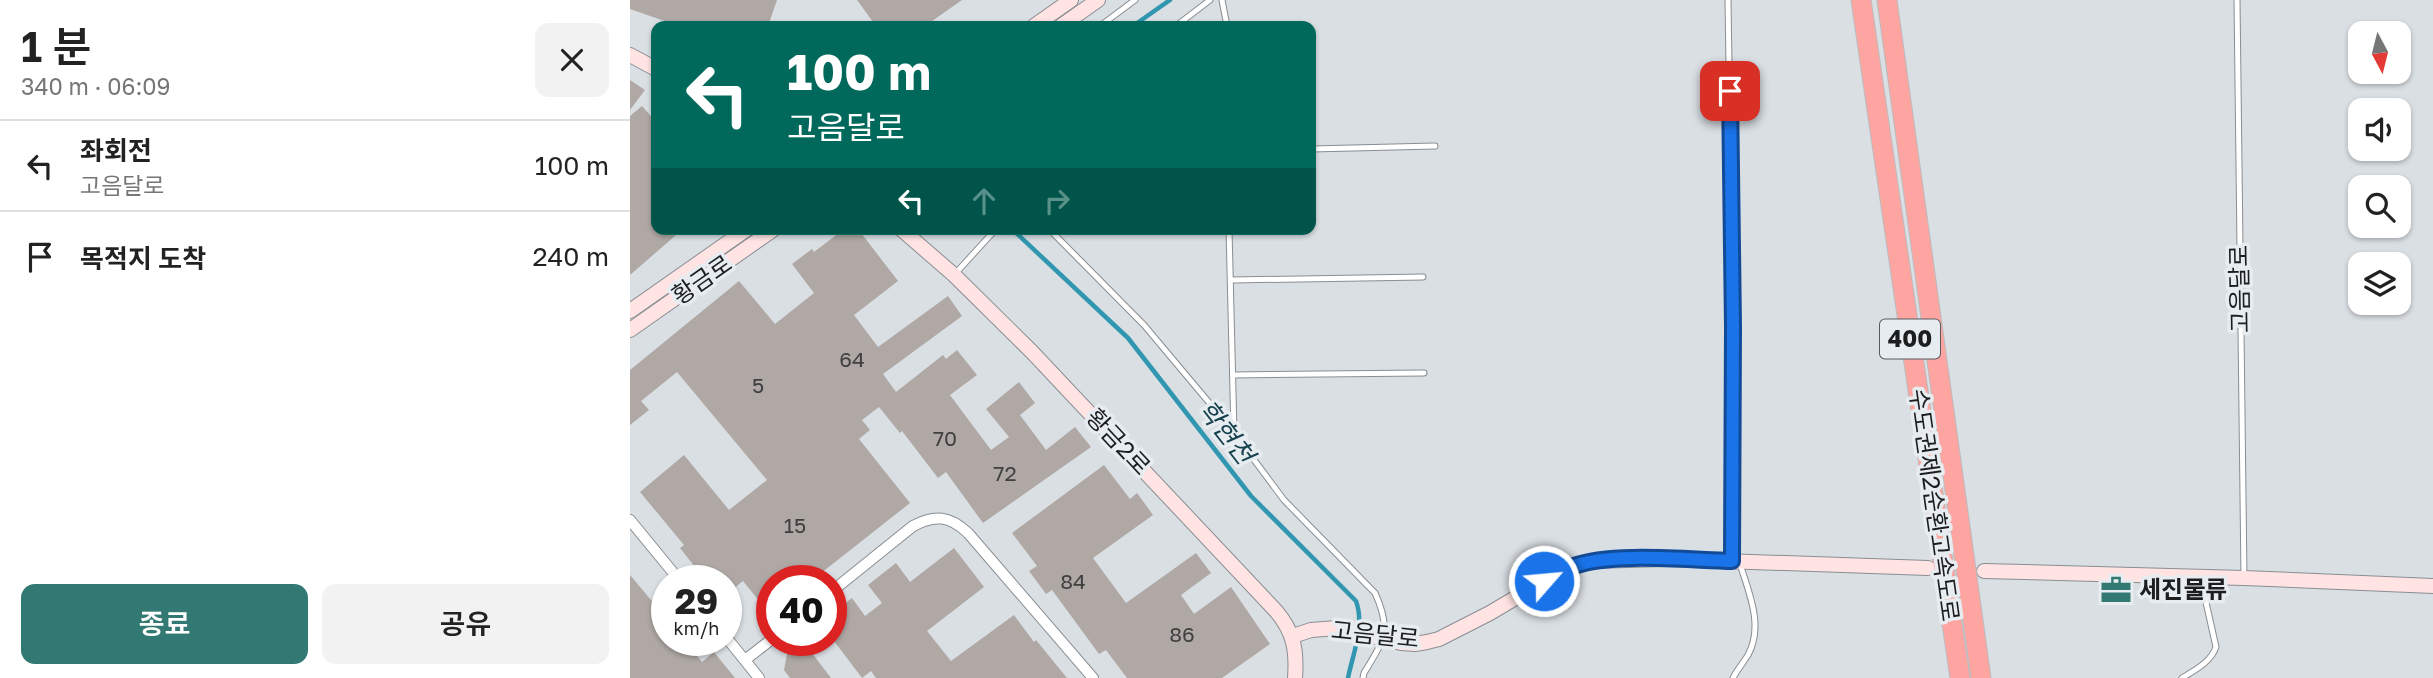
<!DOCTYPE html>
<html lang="ko">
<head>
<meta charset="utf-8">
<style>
	:root { --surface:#fff; --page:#f2f2f2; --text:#222; --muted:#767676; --line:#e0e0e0; --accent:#317972 }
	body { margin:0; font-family:"Golos Text","Noto Sans KR",sans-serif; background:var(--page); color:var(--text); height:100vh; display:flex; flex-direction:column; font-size:26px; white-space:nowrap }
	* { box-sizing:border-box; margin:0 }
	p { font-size:23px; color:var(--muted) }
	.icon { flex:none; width:38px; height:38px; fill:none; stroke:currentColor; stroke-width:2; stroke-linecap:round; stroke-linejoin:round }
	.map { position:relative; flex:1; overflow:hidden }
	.sheet { display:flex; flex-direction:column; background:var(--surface); width:630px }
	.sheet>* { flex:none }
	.top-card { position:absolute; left:21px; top:21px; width:665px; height:214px; border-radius:14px; box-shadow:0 2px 5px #0004; background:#00695c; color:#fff; overflow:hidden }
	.needle { width:46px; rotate:173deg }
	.fabs { position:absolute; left:1718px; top:21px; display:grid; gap:14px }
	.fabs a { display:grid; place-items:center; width:63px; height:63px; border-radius:14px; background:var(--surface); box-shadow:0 2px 5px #0004; font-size:35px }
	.speed { position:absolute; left:21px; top:565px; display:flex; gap:14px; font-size:35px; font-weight:700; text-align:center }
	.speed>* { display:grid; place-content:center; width:91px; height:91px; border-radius:50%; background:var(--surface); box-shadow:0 2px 5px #0004; line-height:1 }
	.speed small { font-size:18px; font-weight:400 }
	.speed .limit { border:10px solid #d22; background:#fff; color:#111 }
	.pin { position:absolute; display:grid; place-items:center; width:60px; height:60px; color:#fff; margin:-30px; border-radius:14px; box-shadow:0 4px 10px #0006 }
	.me { position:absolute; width:77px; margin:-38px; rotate:63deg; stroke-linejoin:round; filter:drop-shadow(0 0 5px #0008) }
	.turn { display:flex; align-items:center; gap:24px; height:147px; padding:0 21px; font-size:32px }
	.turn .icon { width:91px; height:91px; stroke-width:2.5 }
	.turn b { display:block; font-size:49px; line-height:60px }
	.lanes { display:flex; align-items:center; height:66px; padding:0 21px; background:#0003; justify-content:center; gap:35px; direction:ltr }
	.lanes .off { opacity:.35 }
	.round { display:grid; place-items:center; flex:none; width:74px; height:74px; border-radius:14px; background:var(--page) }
	.headline { display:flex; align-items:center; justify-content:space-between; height:119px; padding:0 21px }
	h1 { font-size:42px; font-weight:600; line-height:52px }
	.action { display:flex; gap:14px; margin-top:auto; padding:14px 21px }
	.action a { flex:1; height:80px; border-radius:14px; background:var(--accent); color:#fff; font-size:28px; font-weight:600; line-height:80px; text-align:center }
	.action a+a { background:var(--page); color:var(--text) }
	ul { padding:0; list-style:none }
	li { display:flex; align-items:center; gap:21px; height:91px; padding:0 21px; border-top:2px solid var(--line) }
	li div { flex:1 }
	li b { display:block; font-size:26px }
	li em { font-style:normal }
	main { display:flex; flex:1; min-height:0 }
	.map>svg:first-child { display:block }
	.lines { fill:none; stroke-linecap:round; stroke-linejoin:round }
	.stream { stroke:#3197b0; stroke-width:4.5 }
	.building { fill:#afa8a5 }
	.lane-casing { stroke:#898e93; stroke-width:7 }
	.street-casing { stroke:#898e93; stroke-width:12 }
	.secondary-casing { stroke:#898e93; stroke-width:16 }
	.highway-casing { stroke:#bbbbbc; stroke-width:21 }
	.lane { stroke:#fff; stroke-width:5 }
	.street { stroke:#fff; stroke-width:10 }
	.secondary { stroke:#ffe4e3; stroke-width:14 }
	.highway { stroke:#fea5a2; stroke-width:19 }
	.route-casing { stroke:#114b97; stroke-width:18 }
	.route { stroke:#1a73e8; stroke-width:12 }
	.labels { text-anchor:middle; stroke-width:7; stroke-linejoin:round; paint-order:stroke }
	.number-label { font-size:21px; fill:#404040 }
	.shield { fill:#e7ecf1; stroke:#585b5e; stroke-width:2 }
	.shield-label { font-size:23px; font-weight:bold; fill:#1b1d1f }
	.street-label { font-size:24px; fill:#1b1d1f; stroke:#e7ecf1 }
	.poi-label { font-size:24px; font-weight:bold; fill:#1b1d1f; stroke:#e7ecf1; text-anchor:start }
	.water-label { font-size:26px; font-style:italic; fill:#16424e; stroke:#e7ecf1 }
</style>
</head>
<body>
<main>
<section class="sheet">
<div class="headline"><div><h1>1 분</h1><p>340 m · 06:09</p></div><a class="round"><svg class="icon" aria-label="close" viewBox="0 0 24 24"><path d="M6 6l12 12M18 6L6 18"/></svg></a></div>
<ul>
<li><svg class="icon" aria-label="left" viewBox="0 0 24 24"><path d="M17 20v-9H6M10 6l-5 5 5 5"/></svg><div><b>좌회전</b><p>고음달로</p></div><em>100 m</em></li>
<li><svg class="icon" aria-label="arrive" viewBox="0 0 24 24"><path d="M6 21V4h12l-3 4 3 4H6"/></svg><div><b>목적지 도착</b></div><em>240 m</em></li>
</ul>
<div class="action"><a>종료</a><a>공유</a></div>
</section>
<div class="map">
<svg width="1803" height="678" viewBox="0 0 1803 678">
	<rect width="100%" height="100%" fill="#dadfe4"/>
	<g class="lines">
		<!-- stream -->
		<g class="stream">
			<path d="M503 26 540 0"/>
			<path d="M382 229 498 338 621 496 726 601C735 626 723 653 718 678"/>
		</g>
	</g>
	<!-- building -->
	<g class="building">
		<path d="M0 0H147L138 26H49L0 9Z"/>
		<path d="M227 0H332L295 26H246Z"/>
		<path d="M0 80 15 90 0 110Z"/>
		<path d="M12 106 26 122V229H53L0 275V116Z"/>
		<path d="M214 229H228L268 281 224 315 248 347 318 296 332 316 253 374 266 392 313 355 316 359 327 350 347 375 320 395 361 450 379 437 356 409 389 382 405 403 390 415 416 450 445 427 461 447 353 523 316 472 308 478 272 431 270 433 249 407 232 420 240 430 229 439 280 503 181 581H142V617L113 581 96 595V581H76L50 548 54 545 10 492 54 455 99 510 137 480 47 372 11 401 19 410 0 425V370L109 281 145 324 184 293 162 264 182 249 184 252Z"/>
		<path d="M474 465 500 499 507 493 523 515 463 558 496 603 566 553 581 573 551 595 564 614 601 587 640 644 592 678H497L476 650 469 654 422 590 416 594 399 571 407 566 382 533Z"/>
		<path d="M324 548 354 587 297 631 321 661 384 615 404 642 406 640 437 678H246L241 671 232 678 201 637V614L222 598 235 616 252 603 238 585 266 563 280 582Z"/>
		<path d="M0 575 37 619V640H54L72 662 84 652 105 678H0Z"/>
		<path d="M169 640H172L201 678H160L154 670 158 649Z"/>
	</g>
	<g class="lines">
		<!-- lane casing -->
		<g class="lane-casing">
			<g id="lane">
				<path d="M592 0 597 26"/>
				<path d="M1098 0 1103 327 1102 561"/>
				<path d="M1607 0 1614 578"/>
				<path d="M470 26 505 0"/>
				<path d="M546 26 580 0"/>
				<path d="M681 149 805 146"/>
				<path d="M419 229 514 325 603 431"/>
				<path d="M599 229 604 433 654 500 745 593C762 630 754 640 734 673L733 678"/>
				<path d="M324 275 366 229"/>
				<path d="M602 280 793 277"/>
				<path d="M603 375 794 373"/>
				<path d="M1103 678C1107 670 1113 663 1118 655 1134 626 1119 593 1110 564"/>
				<path d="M1552 678C1565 670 1581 662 1586 647L1571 580"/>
			</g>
		</g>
		<!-- street casing -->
		<g class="street-casing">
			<g id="street">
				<path d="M0 520 50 581"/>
				<path d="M201 592 283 526C305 514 320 516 338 533L463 678"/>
				<path d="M96 637 129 678"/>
				<path d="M115 660 142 639"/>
			</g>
		</g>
		<!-- secondary casing -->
		<g class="secondary-casing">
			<g id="secondary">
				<path d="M404 26 441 0"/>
				<path d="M431 26 468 0"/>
				<path d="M0 55 26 69"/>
				<path d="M271 229 324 275 402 352 646 611C664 632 667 651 665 678"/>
				<path d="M0 311 117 229"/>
				<path d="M0 330 144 229"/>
				<path d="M1354 571 1614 578 1803 586"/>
				<path d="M663 636 681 630 707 628 771 643 785 644 797 642 809 639 860 613 929 572 961 561 1035 559 1298 568"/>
			</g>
		</g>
		<!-- highway casing -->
		<g class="highway-casing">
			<g id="highway">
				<path d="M1231 0 1330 678"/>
				<path d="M1257 0 1351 678"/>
			</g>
		</g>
		<!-- lane -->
		<use href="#lane" class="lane"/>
		<!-- street -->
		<use href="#street" class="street"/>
		<!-- secondary -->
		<use href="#secondary" class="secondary"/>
		<!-- highway -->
		<use href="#highway" class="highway"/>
	</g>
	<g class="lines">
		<!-- route casing -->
		<g class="route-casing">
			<path id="route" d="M914 581C924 575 933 570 944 566 982 552 1059 560 1102 561L1103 327 1100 91"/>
		</g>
		<!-- route -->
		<use href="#route" class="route"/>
	</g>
	<!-- icons -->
	<defs>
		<g id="office-bare" transform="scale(2.415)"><path d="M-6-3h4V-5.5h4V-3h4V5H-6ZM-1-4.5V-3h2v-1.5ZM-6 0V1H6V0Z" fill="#317972" stroke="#e7ecf1" stroke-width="2.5" paint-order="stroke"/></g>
	</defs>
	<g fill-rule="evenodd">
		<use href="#office-bare" x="1486" y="590"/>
	</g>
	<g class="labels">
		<!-- number labels -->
		<g class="number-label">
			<text x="222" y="367">64</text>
			<text x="128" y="393">5</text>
			<text x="315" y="446">70</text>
			<text x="375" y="481">72</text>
			<text x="165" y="533">15</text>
			<text x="443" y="589">84</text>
			<text x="552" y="642">86</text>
		</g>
		<!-- shield labels -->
		<rect class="shield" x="1250" y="319.5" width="60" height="39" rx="5"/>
		<g class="shield-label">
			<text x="1280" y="347">400</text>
		</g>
		<!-- street labels -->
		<g class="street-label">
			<text transform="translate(72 280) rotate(-35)" y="8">황금로</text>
			<text transform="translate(1610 289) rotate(-91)" y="8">고음달로</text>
			<text transform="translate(488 442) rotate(47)" y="8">황금2로</text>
			<text transform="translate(1304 505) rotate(82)" y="8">수도권제2순환고속도로</text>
			<text transform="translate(745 635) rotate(6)" y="8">고음달로</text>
		</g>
		<!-- poi labels -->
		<g class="poi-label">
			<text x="1509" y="598">세진물류</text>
		</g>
		<!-- water labels -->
		<g class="water-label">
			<text transform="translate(596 432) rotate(52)" y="9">학현천</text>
		</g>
	</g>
</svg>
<div class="fabs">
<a><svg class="needle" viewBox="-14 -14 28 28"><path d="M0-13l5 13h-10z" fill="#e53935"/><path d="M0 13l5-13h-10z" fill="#767676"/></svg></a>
<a><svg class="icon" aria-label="sound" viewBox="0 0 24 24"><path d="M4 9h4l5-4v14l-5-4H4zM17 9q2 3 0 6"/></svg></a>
<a><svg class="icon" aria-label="search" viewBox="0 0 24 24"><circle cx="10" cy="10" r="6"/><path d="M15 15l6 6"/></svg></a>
<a><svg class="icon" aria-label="layers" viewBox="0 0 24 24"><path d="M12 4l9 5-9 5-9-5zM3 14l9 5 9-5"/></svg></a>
</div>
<div class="speed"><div>29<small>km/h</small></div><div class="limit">40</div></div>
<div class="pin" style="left:1100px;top:91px;background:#d93025"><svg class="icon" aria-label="arrive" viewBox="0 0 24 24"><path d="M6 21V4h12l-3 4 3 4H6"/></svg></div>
<svg class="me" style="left:914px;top:581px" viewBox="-20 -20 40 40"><circle r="17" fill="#1a73e8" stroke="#fff" stroke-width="3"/><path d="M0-11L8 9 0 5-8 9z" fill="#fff"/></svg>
<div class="top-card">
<div class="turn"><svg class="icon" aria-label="left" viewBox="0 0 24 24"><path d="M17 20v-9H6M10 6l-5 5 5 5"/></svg><div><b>100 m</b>고음달로</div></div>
<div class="lanes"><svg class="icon" aria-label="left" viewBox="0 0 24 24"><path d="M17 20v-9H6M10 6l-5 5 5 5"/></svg><svg class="icon off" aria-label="ahead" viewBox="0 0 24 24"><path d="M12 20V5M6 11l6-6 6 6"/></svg><svg class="icon off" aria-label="right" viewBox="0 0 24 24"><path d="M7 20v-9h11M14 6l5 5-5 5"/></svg></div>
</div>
</div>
</main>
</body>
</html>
